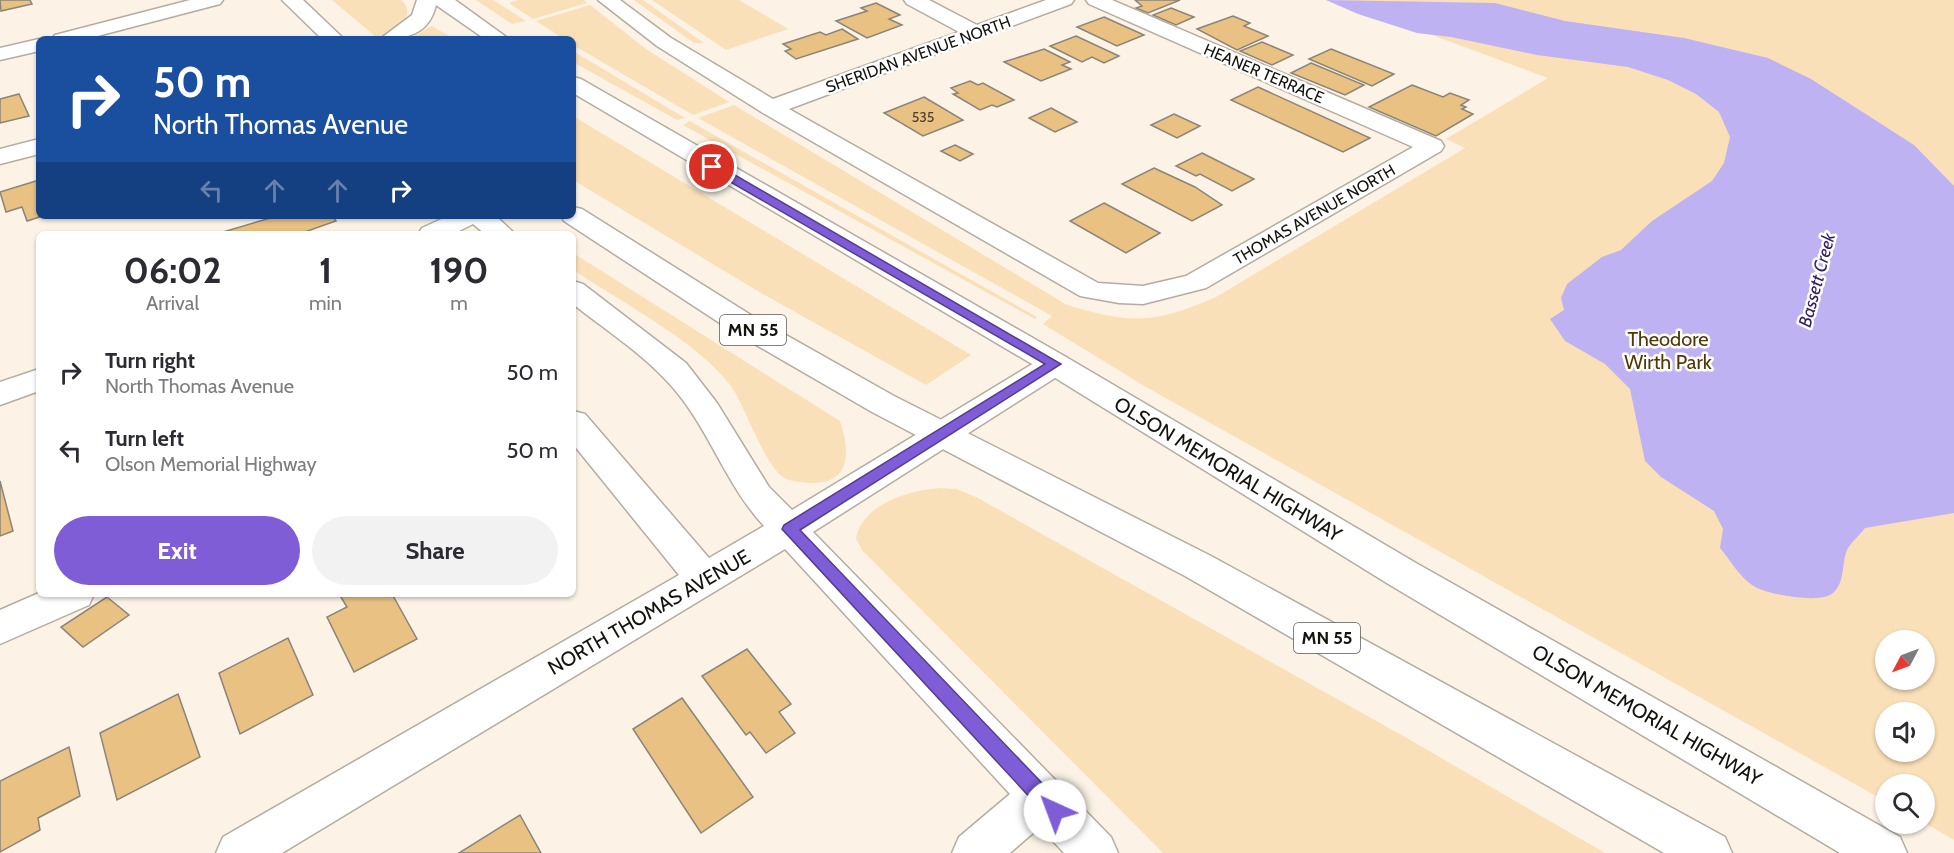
<!DOCTYPE html>
<html lang="en">
<head>
<meta charset="utf-8">
<style>
	:root { --surface:#fff; --page:#f2f2f3; --text:#2b2b33; --muted:#7c7c81; --accent:#7f5dd7 }
	body { margin:0; font-family:Cabin,sans-serif; background:var(--page); color:var(--text); height:100vh; display:flex; flex-direction:column; font-size:22px; white-space:nowrap }
	* { box-sizing:border-box; margin:0 }
	p { font-size:20px; color:var(--muted) }
	.icon { flex:none; width:33px; height:33px; fill:none; stroke:currentColor; stroke-width:2; stroke-linecap:round; stroke-linejoin:round }
	.map { position:relative; flex:1; overflow:hidden }
	.drawer { position:absolute; left:36px; top:231px; width:540px; height:366px; display:flex; flex-direction:column; background:var(--surface); border-radius:9px; box-shadow:0 2px 4px #0004 }
	.drawer>* { flex:none }
	.hud { position:absolute; left:36px; top:36px; width:540px; height:183px; border-radius:9px; box-shadow:0 2px 4px #0004; background:#1a4fa0; color:#fff; overflow:hidden }
	.needle { width:39px; rotate:229deg }
	.fabs { position:absolute; left:1875px; top:630px; display:grid; gap:12px }
	.fabs a { display:grid; place-items:center; width:60px; height:60px; border-radius:50%; background:var(--surface); box-shadow:0 2px 4px #0004; font-size:30px }
	.pin { position:absolute; display:grid; place-items:center; width:51px; height:51px; color:#fff; margin:-26px; border:3px solid #fff; border-radius:50%; box-shadow:0 2px 6px #0007 }
	.me { position:absolute; width:66px; margin:-33px; rotate:317deg; stroke-linejoin:round; filter:drop-shadow(0 0 4px #0008) }
	.turn { display:flex; align-items:center; gap:21px; height:126px; padding:0 18px; font-size:27px }
	.turn .icon { width:78px; height:78px; stroke-width:2.5 }
	.turn b { display:block; font-size:42px; line-height:51px }
	.lanes { display:flex; align-items:center; height:57px; padding:0 18px; background:#0003; justify-content:center; gap:30px; direction:ltr }
	.lanes .off { opacity:.35 }
	.eta { display:flex; justify-content:space-evenly; align-items:center; height:102px; text-align:center }
	.eta b { font-size:36px; font-weight:700; line-height:42px }
	.cta { display:flex; gap:12px; margin-top:auto; padding:12px 18px }
	.cta a { flex:1; height:69px; border-radius:36px; background:var(--accent); color:#fff; font-size:24px; font-weight:700; line-height:69px; text-align:center }
	.cta a+a { background:var(--page); color:var(--text) }
	ul { padding:0; list-style:none }
	li { display:flex; align-items:center; gap:18px; height:78px; padding:0 18px }
	li div { flex:1 }
	li b { display:block; font-size:22px }
	li em { font-style:normal }
	.map>svg:first-child { display:block }
	.green { fill:#fae0b8; fill-rule:evenodd }
	.water { fill:#beb2f2 }
	.building { fill:#e8c183; stroke:#8b8478; stroke-width:1.5 }
	.lines { fill:none; stroke-linecap:round; stroke-linejoin:round }
	.minor-casing { stroke:#b4aca0; stroke-width:3 }
	.major-casing { stroke:#b4aca0; stroke-width:3 }
	.minor { fill:#fff; fill-rule:evenodd }
	.major { fill:#fff; fill-rule:evenodd }
	.route { fill:#7f5dd7; stroke:#533c8c; stroke-width:1.5 }
	.labels { text-anchor:middle; stroke-width:5; stroke-linejoin:round; paint-order:stroke }
	.far-number-label { font-size:14px; fill:#4a3e2b }
	.far-street-label { font-size:16px; fill:#15130e; stroke:#fff }
	.far-water-label { font-size:18px; font-style:italic; fill:#341c65; stroke:#fff }
	.shield { fill:#fff; stroke:#5b5a56; stroke-width:1.5 }
	.shield-label { font-size:18px; font-weight:bold; fill:#15130e }
	.park-label { font-size:20px; fill:#513702; stroke:#fff }
	.street-label { font-size:20px; fill:#15130e; stroke:#fff }
</style>
</head>
<body>
<div class="map">
<svg width="1954" height="853" viewBox="0 0 1954 853">
	<rect width="100%" height="100%" fill="#fcf3e6"/>
	<!-- green -->
	<g class="green">
		<path d="M332 0H401C420 16 392 34 376 37Z"/>
		<path d="M476 0H493L526 21 512 24Z"/>
		<path d="M518 0H584L587 3 533 19 509 3Z"/>
		<path d="M634 0H643L704 43H694Z"/>
		<path d="M652 0H739L788 29 726 50Z"/>
		<path d="M1337 0H1954V840L1925 823 1924 784H1886L1885 801 1146 387 1043 324 1052 316 698 118 734 105 1067 305C1131 324 1154 324 1216 297L1465 148 1446 139 1548 78ZM1886 640H1924V680H1886ZM1886 712H1924V752H1886Z"/>
		<path d="M590 5 646 49 729 102 693 115 573 45V39H564L536 21Z"/>
		<path d="M432 26 454 39H409Z"/>
		<path d="M573 51 685 118 677 120 573 62Z"/>
		<path d="M573 116 971 355 926 385 761 293 573 180Z"/>
		<path d="M690 121 721 139 1037 317 1035 319 683 125Z"/>
		<path d="M573 253 840 421C850 451 852 484 810 483 802 482 790 482 783 477 764 464 746 408 731 386 697 341 621 302 573 270Z"/>
		<path d="M941 488 956 489 976 497 1405 737 1605 853H1163L862 550 856 538C863 503 910 490 941 488Z"/>
	</g>
	<!-- water -->
	<path class="water" d="M1326 0 1495 3 1565 21 1684 38 1768 58 1811 79 1914 145 1954 186V513L1865 528C1860 535 1851 542 1847 550 1841 564 1846 581 1833 593 1821 604 1772 595 1757 588 1741 580 1731 561 1720 548L1723 529 1714 511 1661 477 1645 461 1630 389 1605 364 1565 341 1550 319 1564 310 1561 298 1567 284 1602 257 1621 250 1652 221 1712 181 1724 163 1730 137 1719 112 1696 94 1668 80 1628 67 1537 55 1451 37 1417 33 1358 14Z"/>
	<!-- building -->
	<g class="building">
		<path d="M0 0H30L32 4 1 11Z"/>
		<path d="M1135 0H1180L1148 13 1136 8 1142 6Z"/>
		<path d="M876 3 900 15 889 19 902 25 867 38 836 21 867 11 861 8Z"/>
		<path d="M1171 8 1194 17 1176 25 1153 15Z"/>
		<path d="M1233 16 1250 23 1244 26 1268 36 1237 50 1197 29Z"/>
		<path d="M1104 17 1144 35 1117 46 1077 27Z"/>
		<path d="M842 29 858 39 796 59 785 51 791 49 783 44 820 32 826 35Z"/>
		<path d="M1076 36 1119 56 1104 63 1092 57 1082 62 1050 46Z"/>
		<path d="M1262 42 1293 55 1272 65 1240 51Z"/>
		<path d="M1044 49 1070 62 1062 65 1071 69 1041 81 1004 62Z"/>
		<path d="M1331 49 1394 74 1372 86 1309 59Z"/>
		<path d="M1311 63 1364 85 1345 95 1291 73Z"/>
		<path d="M970 81 978 85 983 83 1014 100 997 107 992 105 980 110 953 94 958 93 951 88Z"/>
		<path d="M1412 85 1443 97 1450 93 1469 100 1461 105 1466 107 1462 109 1473 114 1436 136 1369 107Z"/>
		<path d="M1258 87 1370 138 1343 152 1231 100Z"/>
		<path d="M19 94 29 116 0 123V99Z"/>
		<path d="M924 97 963 120 923 136 884 113Z"/>
		<path d="M1051 108 1077 122 1055 132 1029 118Z"/>
		<path d="M1174 114 1200 126 1177 138 1151 125Z"/>
		<path d="M955 145 973 154 960 161 941 151Z"/>
		<path d="M1202 153 1254 179 1232 191 1200 174 1196 176 1176 166Z"/>
		<path d="M1154 168 1195 187 1222 205 1192 221 1122 184Z"/>
		<path d="M39 180V216H43L27 221 22 207 6 212 0 192Z"/>
		<path d="M1104 203 1160 233 1126 253 1070 221Z"/>
		<path d="M277 216H332L336 221 299 234H224L223 232Z"/>
		<path d="M0 481 13 531 0 536Z"/>
		<path d="M339 594H392L417 639 354 672 327 617 347 607Z"/>
		<path d="M107 597 129 615 83 647 61 627Z"/>
		<path d="M288 638 313 695 240 734 219 673Z"/>
		<path d="M747 649 791 704 779 712 795 733 766 753 750 732 746 735 702 676Z"/>
		<path d="M178 694 200 757 117 800 100 733Z"/>
		<path d="M682 698 753 797 701 833 633 729Z"/>
		<path d="M69 747 80 796 38 818 40 830 0 852V781Z"/>
		<path d="M520 815 541 853H459Z"/>
	</g>
	<g class="lines">
		<!-- minor casing -->
		<g class="minor-casing">
			<g id="minor">
				<path d="M190 0H223L220 4 86 39H52L55 35Z"/>
				<path d="M598 0H620L671 38 773 99 959 32 907 4 904 0H929L977 25 1046 0H1074L1071 4 789 109 1098 283 1143 286 1186 276 1413 147 1089 4 1086 0H1112L1441 141 1444 146 1441 151 1206 288 1143 304 1119 303 1080 296 763 113 657 46Z"/>
				<path d="M39 39V51L0 60V48Z"/>
				<path d="M39 139V154L0 164V149Z"/>
				<path d="M448 216H496L515 234H485L473 224 453 234H418L422 228Z"/>
				<path d="M573 281 583 284 686 363 717 403 769 487 792 510 1044 357 1055 354 1066 357 1071 364 1066 371 813 532 1111 837 1118 853H1064L1040 827 1010 853H952L959 837 1010 794 785 549 282 853H216L223 837 679 575 573 444V411L585 414 709 558 764 526C723 482 706 419 663 377 637 350 603 328 573 304Z"/>
				<path d="M39 369V391L0 405V382Z"/>
				<path d="M39 593 94 594 89 605 0 644V610Z"/>
			</g>
		</g>
		<!-- major casing -->
		<g class="major-casing">
			<g id="major">
				<path d="M282 0H303L344 39H322Z"/>
				<path d="M417 0H455L509 39H485L436 5C429 35 406 39 380 39L412 15Z"/>
				<path d="M573 77 581 79 1066 357 1416 563 1900 837 1907 853H1840L1390 585 1044 371 573 93Z"/>
				<path d="M573 207 582 209 754 317 894 396 1211 556 1725 837 1732 853H1664L1185 576 872 412 732 331 564 221 561 216H573Z"/>
			</g>
		</g>
		<!-- minor -->
		<use href="#minor" class="minor"/>
		<!-- major -->
		<use href="#major" class="major"/>
	</g>
	<!-- route -->
	<path class="route" d="M708 164H716L1061 364 800 530 1062 804 1064 811 1062 817 1055 820 1048 817 782 529 784 525 1045 364 708 169Z"/>
	<g class="labels">
		<!-- far-number labels -->
		<g class="far-number-label">
			<text x="923" y="122">535</text>
		</g>
		<!-- far-street labels -->
		<g class="far-street-label">
			<text transform="translate(918 54) rotate(-20)" y="6">SHERIDAN AVENUE NORTH</text>
			<text transform="translate(1264 73) rotate(23)" y="6">HEANER TERRACE</text>
			<text transform="translate(1314 214) rotate(-30)" y="6">THOMAS AVENUE NORTH</text>
		</g>
		<!-- far-water labels -->
		<g class="far-water-label">
			<text transform="translate(1817 280) rotate(-75)" y="6">Bassett Creek</text>
		</g>
		<!-- shield labels -->
		<g class="shield">
			<rect x="720" y="315" width="66" height="30" rx="4.5"/>
			<rect x="1294" y="623" width="66" height="30" rx="4.5"/>
		</g>
		<g class="shield-label">
			<text x="753" y="336">MN 55</text>
			<text x="1327" y="644">MN 55</text>
		</g>
		<!-- park labels -->
		<g class="park-label">
			<text x="1668" y="346">Theodore<tspan x="1668" dy="23">Wirth Park</tspan></text>
		</g>
		<!-- street labels -->
		<g class="street-label">
			<text transform="translate(1228 469) rotate(31)" y="7">OLSON MEMORIAL HIGHWAY</text>
			<text transform="translate(649 612) rotate(-30)" y="7">NORTH THOMAS AVENUE</text>
			<text transform="translate(1647 715) rotate(30)" y="7">OLSON MEMORIAL HIGHWAY</text>
		</g>
	</g>
</svg>
<div class="fabs">
<a><svg class="needle" viewBox="-14 -14 28 28"><path d="M0-13l5 13h-10z" fill="#e53935"/><path d="M0 13l5-13h-10z" fill="#7c7c81"/></svg></a>
<a><svg class="icon" aria-label="sound" viewBox="0 0 24 24"><path d="M4 9h4l5-4v14l-5-4H4zM17 9q2 3 0 6"/></svg></a>
<a><svg class="icon" aria-label="search" viewBox="0 0 24 24"><circle cx="10" cy="10" r="6"/><path d="M15 15l6 6"/></svg></a>
</div>
<div class="pin" style="left:712px;top:167px;background:#d93025"><svg class="icon" aria-label="arrive" viewBox="0 0 24 24"><path d="M6 21V4h12l-3 4 3 4H6"/></svg></div>
<svg class="me" style="left:1055px;top:811px" viewBox="-20 -20 40 40"><circle r="19" fill="#fff"/><path d="M0-13L10 11 0 6-10 11z" fill="#7f5dd7"/></svg>
<div class="hud">
<div class="turn"><svg class="icon" aria-label="right" viewBox="0 0 24 24"><path d="M7 20v-9h11M14 6l5 5-5 5"/></svg><div><b>50 m</b>North Thomas Avenue</div></div>
<div class="lanes"><svg class="icon off" aria-label="left" viewBox="0 0 24 24"><path d="M17 20v-9H6M10 6l-5 5 5 5"/></svg><svg class="icon off" aria-label="ahead" viewBox="0 0 24 24"><path d="M12 20V5M6 11l6-6 6 6"/></svg><svg class="icon off" aria-label="ahead" viewBox="0 0 24 24"><path d="M12 20V5M6 11l6-6 6 6"/></svg><svg class="icon" aria-label="right" viewBox="0 0 24 24"><path d="M7 20v-9h11M14 6l5 5-5 5"/></svg></div>
</div>
<section class="drawer">
<div class="eta">
<div><b>06:02</b><p>Arrival</p></div>
<div><b>1</b><p>min</p></div>
<div><b>190</b><p>m</p></div>
</div>
<ul>
<li><svg class="icon" aria-label="right" viewBox="0 0 24 24"><path d="M7 20v-9h11M14 6l5 5-5 5"/></svg><div><b>Turn right</b><p>North Thomas Avenue</p></div><em>50 m</em></li>
<li><svg class="icon" aria-label="left" viewBox="0 0 24 24"><path d="M17 20v-9H6M10 6l-5 5 5 5"/></svg><div><b>Turn left</b><p>Olson Memorial Highway</p></div><em>50 m</em></li>
</ul>
<div class="cta"><a>Exit</a><a>Share</a></div>
</section>
</div>
</body>
</html>
